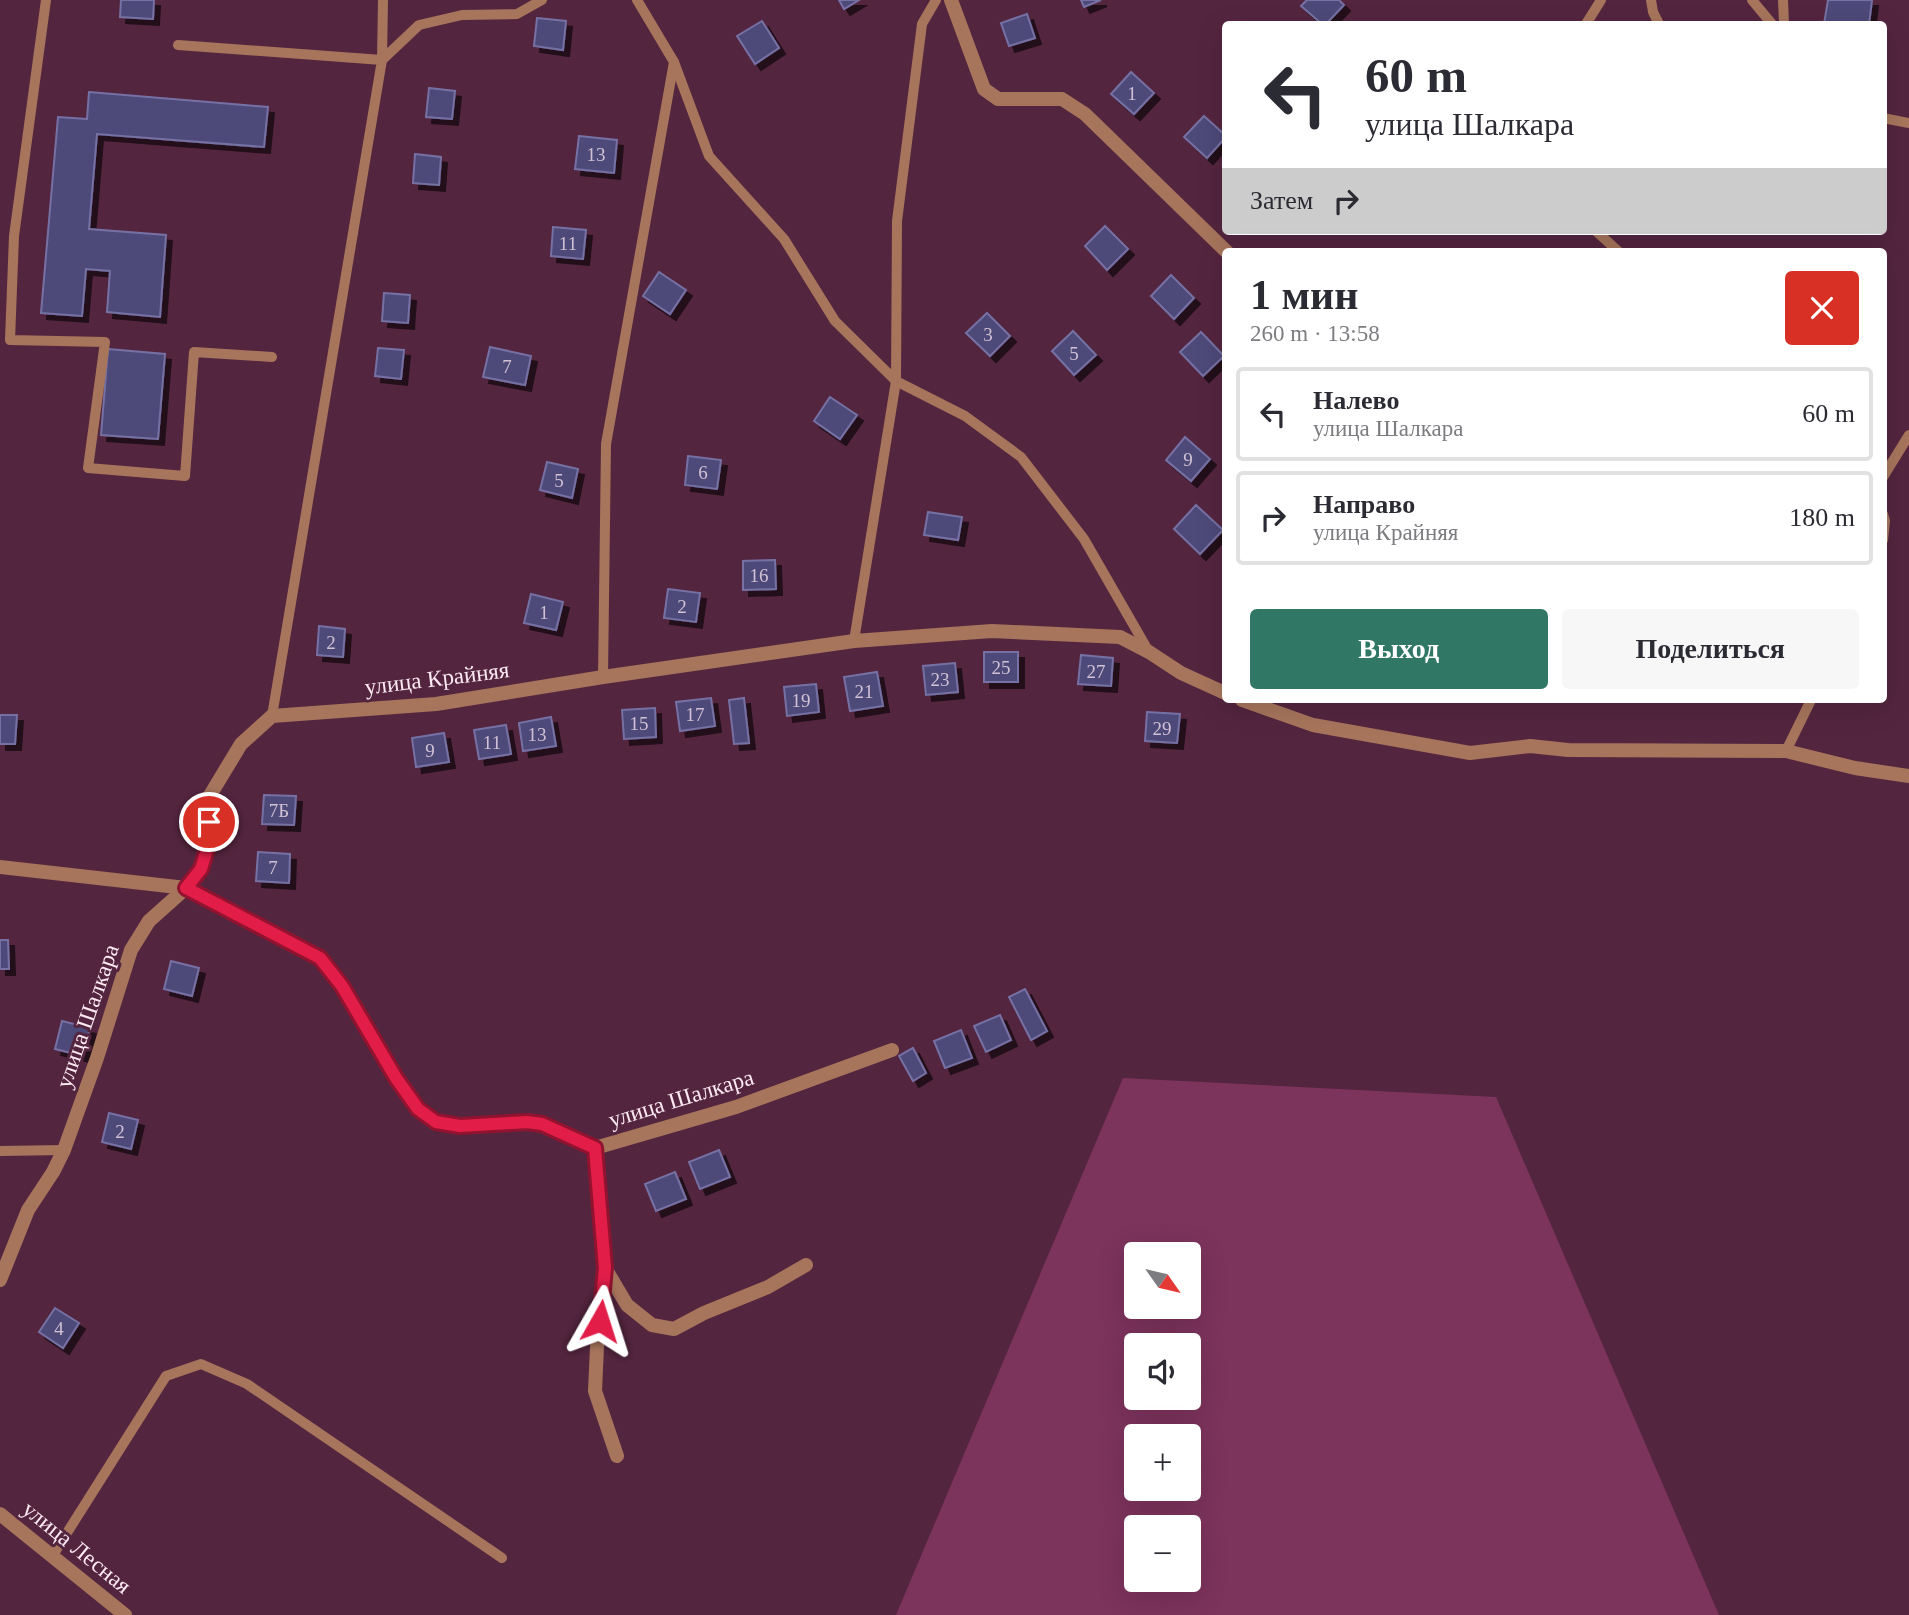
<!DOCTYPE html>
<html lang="ru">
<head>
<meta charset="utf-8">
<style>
	:root { --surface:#fff; --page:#f7f7f7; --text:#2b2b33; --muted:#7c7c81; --line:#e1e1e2; --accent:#317766 }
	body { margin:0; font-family:Georgia,serif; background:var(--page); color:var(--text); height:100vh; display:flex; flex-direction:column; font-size:26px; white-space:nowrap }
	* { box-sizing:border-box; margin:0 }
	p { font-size:23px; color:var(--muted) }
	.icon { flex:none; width:38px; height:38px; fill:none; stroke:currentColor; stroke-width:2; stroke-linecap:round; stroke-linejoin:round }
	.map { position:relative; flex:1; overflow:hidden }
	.sheet { position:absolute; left:1222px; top:248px; width:665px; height:455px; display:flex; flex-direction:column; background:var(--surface); border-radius:7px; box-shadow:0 7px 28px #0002 }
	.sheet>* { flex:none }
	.top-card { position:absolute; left:1222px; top:21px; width:665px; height:214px; border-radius:7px; box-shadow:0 7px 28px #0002; background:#fff; color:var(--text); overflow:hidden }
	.needle { width:46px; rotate:124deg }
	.buttons { position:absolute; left:1124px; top:1242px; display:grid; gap:14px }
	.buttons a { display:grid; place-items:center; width:77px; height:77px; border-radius:7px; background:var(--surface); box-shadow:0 7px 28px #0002; font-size:35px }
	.pin { position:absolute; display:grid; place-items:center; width:60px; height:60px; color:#fff; margin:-30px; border:4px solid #fff; border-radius:50%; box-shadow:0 2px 7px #0007 }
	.me { position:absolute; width:77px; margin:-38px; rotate:6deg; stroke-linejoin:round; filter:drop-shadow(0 0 5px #0008) }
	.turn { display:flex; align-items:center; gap:24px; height:147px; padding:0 28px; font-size:32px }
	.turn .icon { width:91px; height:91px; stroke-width:2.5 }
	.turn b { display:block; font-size:49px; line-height:60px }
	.then { display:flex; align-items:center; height:66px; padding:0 28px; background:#0003; gap:14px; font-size:26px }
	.round { display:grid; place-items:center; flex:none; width:74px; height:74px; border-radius:7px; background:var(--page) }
	.summary { display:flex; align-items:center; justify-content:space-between; height:119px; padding:0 28px }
	h1 { font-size:42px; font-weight:700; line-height:52px }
	.action { display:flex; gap:14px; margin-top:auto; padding:14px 28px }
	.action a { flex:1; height:80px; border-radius:7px; background:var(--accent); color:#fff; font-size:28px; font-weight:700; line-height:80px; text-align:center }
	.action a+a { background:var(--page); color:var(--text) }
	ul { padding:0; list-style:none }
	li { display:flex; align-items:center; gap:21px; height:94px; margin:0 14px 10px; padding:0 14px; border:4px solid var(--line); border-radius:7px }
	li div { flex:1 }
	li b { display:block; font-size:26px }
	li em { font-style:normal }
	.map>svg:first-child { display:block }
	.green { fill:#7c335c; fill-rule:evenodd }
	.building { fill:#4e4979; stroke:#7671a4; stroke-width:2; filter:url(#shadow) }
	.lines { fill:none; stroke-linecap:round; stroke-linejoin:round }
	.lane { stroke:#a7755c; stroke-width:10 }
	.street { stroke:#a7755c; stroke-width:14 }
	.route-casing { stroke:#92132f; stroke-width:18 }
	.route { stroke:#e11d48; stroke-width:12 }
	.labels { text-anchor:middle; stroke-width:6; stroke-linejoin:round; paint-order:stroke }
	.number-label { font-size:19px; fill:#d0c1d4 }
	.street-label { font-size:23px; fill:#fce9f2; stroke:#54253f }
</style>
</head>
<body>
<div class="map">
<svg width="1909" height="1615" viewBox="0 0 1909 1615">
	<defs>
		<filter id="shadow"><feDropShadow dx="6" dy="6" stdDeviation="0" flood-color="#0009"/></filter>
	</defs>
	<rect width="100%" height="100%" fill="#54253f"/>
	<!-- green -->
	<path class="green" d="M1123 1078 1496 1097 1719 1615H896ZM1136 1255H1188V1307H1136ZM1136 1346H1188V1398H1136ZM1136 1437H1188V1489H1136ZM1136 1528H1188V1580H1136Z"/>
	<!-- building -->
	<g class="building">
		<path d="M121 0H154L153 19 120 17Z"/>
		<path d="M839 0H859L844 9Z"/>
		<path d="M1081 0H1101L1084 7Z"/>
		<path d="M1307 0H1339L1344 5 1326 24H1322L1301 6Z"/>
		<path d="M1828 0H1872L1869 24H1824Z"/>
		<path d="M1027 14 1035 38 1009 46 1001 23Z"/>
		<path d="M537 18 566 21 563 50 534 46Z"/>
		<path d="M762 21 779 48 755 64 737 36Z"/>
		<path d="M1131 72 1154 93 1134 114 1111 94Z"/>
		<path d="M429 88 455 91 452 119 426 117Z"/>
		<path d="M89 92 268 107 264 147 97 134 89 229 166 235 160 317 107 312 110 271 86 269 82 316 41 313 58 117 87 119Z"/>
		<path d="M1204 116 1225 135V138L1207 158 1184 137Z"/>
		<path d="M579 136 617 140 614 173 575 169Z"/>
		<path d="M415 154 441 157 439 185 413 183Z"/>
		<path d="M1105 226 1128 249 1107 270 1085 246Z"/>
		<path d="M553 227 586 230 583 259 551 256Z"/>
		<path d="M659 272 686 290 670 314 643 296Z"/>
		<path d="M1171 275 1194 298 1174 319 1151 296Z"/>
		<path d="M384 293 410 295 408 323 382 321Z"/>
		<path d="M987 313 1010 336 990 356 966 333Z"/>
		<path d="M1073 331 1096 355 1074 375 1052 351Z"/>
		<path d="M1201 332 1224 356 1203 376 1180 352Z"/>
		<path d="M490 347 531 356 525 385 483 377Z"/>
		<path d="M378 348 404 350 401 379 375 376Z"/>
		<path d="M108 349 165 354 158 439 101 435Z"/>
		<path d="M830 397 857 415 840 439 814 421Z"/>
		<path d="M1185 437 1210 459 1191 481 1166 460Z"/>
		<path d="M688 456 721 460 717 489 685 485Z"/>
		<path d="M547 462 578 469 572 498 540 490Z"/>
		<path d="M1196 505 1223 530 1200 554 1174 529Z"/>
		<path d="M928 512 962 517 958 540 924 535Z"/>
		<path d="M775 560 776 589 743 590V561Z"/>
		<path d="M668 589 700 593 696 622 664 618Z"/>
		<path d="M531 594 563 602 556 630 524 623Z"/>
		<path d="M319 626 345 629 343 657 317 655Z"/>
		<rect x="984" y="652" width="34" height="30"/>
		<path d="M1081 655 1113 658 1111 686 1078 684Z"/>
		<path d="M955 663 958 692 926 695 923 666Z"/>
		<path d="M877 672 883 706 850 711 844 677Z"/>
		<path d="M816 684 819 712 787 716 784 687Z"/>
		<path d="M711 698 715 726 680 731 676 702Z"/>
		<path d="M744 698 749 743 734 744 729 700Z"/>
		<path d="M655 708 656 737 624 739 622 710Z"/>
		<path d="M1147 712 1180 714 1177 743 1145 741Z"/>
		<path d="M0 715H17L15 744H0Z"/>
		<path d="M551 717 556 746 523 751 519 723Z"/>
		<path d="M506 725 511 754 479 759 474 730Z"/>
		<path d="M444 733 449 762 416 767 412 738Z"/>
		<path d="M264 795 296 796 294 825 262 824Z"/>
		<path d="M258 852 290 854 289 883 256 881Z"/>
		<path d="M0 940H8L9 969H0Z"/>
		<path d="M171 961 199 968 192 996 164 989Z"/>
		<path d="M1025 989 1047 1031 1031 1040 1009 997Z"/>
		<path d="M1000 1015 1011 1040 986 1052 974 1026Z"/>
		<path d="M62 1021 90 1028 83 1056 55 1049Z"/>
		<path d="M961 1030 972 1058 945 1068 934 1041Z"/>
		<path d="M913 1048 926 1073 913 1081 899 1056Z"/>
		<path d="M109 1113 138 1120 131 1149 102 1142Z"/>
		<path d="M719 1150 730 1177 700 1189 689 1162Z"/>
		<path d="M675 1172 686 1199 656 1211 645 1184Z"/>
		<path d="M55 1308 79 1323 63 1348 39 1332Z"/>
	</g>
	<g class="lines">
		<!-- lane -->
		<g class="lane">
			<path d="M46 0 14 236 10 340 105 342 88 468 185 476 194 352 272 357"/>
			<path d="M1651 0 1653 12 1659 24"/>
			<path d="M1752 0 1772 24"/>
			<path d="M1783 0 1784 24"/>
			<path d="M1586 24 1601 0"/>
			<path d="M178 45 382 60 272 716"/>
			<path d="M382 60 419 25 462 15 517 14 542 0"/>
			<path d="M382 60 383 0"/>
			<path d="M674 62 709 156 784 239 835 321 896 381 965 416 1021 457 1084 539 1149 652"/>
			<path d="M1883 118 1909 123"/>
			<path d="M1596 231 1619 252"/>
			<path d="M1883 477 1909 435"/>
			<path d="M1883 514 1885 521 1883 540"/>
			<path d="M854 641 896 381 897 221 922 24 936 0"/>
			<path d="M603 677 606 444 674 62 637 0"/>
			<path d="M1786 751 1811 700"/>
			<path d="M0 1151 64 1150"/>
			<path d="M53 1555 166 1376 201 1364 247 1384 502 1558"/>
		</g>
		<!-- street -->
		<g class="street">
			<path d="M951 0 984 89 998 99H1062L1085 114 1227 252"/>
			<path d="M1242 700 1313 725 1470 753 1530 746 1568 750 1786 751 1855 768 1909 776"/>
			<path d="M0 867 186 888 201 869 208 847 209 797 241 744 272 716 436 704 603 677 854 641 992 631 1120 637 1149 652 1181 673 1225 693"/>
			<path d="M595 1148 605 1268 597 1347 595 1391 617 1456"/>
			<path d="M605 1268 627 1305 652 1325 674 1329 704 1313 768 1287 806 1265"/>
			<path d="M0 1280 28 1210 53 1172 64 1150 97 1058 131 950 149 921 186 888 295 943 320 958 342 986 396 1078 418 1109 436 1122 459 1126 527 1122 542 1124 595 1148 736 1107 892 1050"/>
			<path d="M0 1514 125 1615"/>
		</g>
	</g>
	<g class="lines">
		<!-- route casing -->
		<g class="route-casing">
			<path id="route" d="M209 822 208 846 201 869 186 888 320 958 342 986 396 1078 418 1109 436 1122 460 1126 527 1122 542 1124 595 1148 605 1268 600 1321"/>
		</g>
		<!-- route -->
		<use href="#route" class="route"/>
	</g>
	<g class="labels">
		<!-- number labels -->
		<g class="number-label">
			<text x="1132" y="100">1</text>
			<text x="596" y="161">13</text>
			<text x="568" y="250">11</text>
			<text x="988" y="341">3</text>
			<text x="1074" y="360">5</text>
			<text x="507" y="373">7</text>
			<text x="1188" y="466">9</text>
			<text x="703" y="479">6</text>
			<text x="559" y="487">5</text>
			<text x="759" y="582">16</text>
			<text x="682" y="613">2</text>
			<text x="544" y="619">1</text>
			<text x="331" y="649">2</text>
			<text x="1001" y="674">25</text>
			<text x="1096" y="678">27</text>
			<text x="940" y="686">23</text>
			<text x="864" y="698">21</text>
			<text x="801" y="707">19</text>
			<text x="695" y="721">17</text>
			<text x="639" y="730">15</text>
			<text x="1162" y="735">29</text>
			<text x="537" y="741">13</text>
			<text x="492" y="749">11</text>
			<text x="430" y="757">9</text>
			<text x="279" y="817">7Б</text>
			<text x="273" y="874">7</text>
			<text x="120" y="1138">2</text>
			<text x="59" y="1335">4</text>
		</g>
		<!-- street labels -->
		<g class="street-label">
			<text transform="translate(437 678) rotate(-7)" y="8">улица Крайняя</text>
			<text transform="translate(87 1016) rotate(-71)" y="8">улица Шалкара</text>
			<text transform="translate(681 1098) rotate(-17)" y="8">улица Шалкара</text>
			<text transform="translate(77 1547) rotate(39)" y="8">улица Лесная</text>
		</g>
	</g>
</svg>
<div class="buttons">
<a><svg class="needle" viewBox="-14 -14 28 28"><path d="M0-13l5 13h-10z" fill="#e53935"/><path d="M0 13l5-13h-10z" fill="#7c7c81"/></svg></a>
<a><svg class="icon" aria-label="sound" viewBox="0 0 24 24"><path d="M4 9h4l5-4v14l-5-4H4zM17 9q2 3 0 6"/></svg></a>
<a>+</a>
<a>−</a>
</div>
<div class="pin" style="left:209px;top:822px;background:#d93025"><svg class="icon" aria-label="arrive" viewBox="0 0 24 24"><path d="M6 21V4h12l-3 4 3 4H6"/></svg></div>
<svg class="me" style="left:600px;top:1321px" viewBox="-20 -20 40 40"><path d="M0-17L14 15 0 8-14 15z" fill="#e11d48" stroke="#fff" stroke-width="4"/></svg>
<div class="top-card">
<div class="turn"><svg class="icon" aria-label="left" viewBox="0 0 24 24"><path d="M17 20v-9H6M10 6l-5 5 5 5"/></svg><div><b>60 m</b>улица Шалкара</div></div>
<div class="then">Затем<svg class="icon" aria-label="right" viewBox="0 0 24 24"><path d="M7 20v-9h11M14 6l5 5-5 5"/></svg></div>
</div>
<section class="sheet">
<div class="summary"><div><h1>1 мин</h1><p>260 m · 13:58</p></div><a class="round" style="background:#d93025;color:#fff"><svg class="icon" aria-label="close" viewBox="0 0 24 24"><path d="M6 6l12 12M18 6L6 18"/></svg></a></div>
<ul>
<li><svg class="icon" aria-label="left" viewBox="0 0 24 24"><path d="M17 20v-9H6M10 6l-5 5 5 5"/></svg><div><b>Налево</b><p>улица Шалкара</p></div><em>60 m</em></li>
<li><svg class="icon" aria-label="right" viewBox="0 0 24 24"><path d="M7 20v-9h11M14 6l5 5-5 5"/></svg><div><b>Направо</b><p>улица Крайняя</p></div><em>180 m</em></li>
</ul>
<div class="action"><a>Выход</a><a>Поделиться</a></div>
</section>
</div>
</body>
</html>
